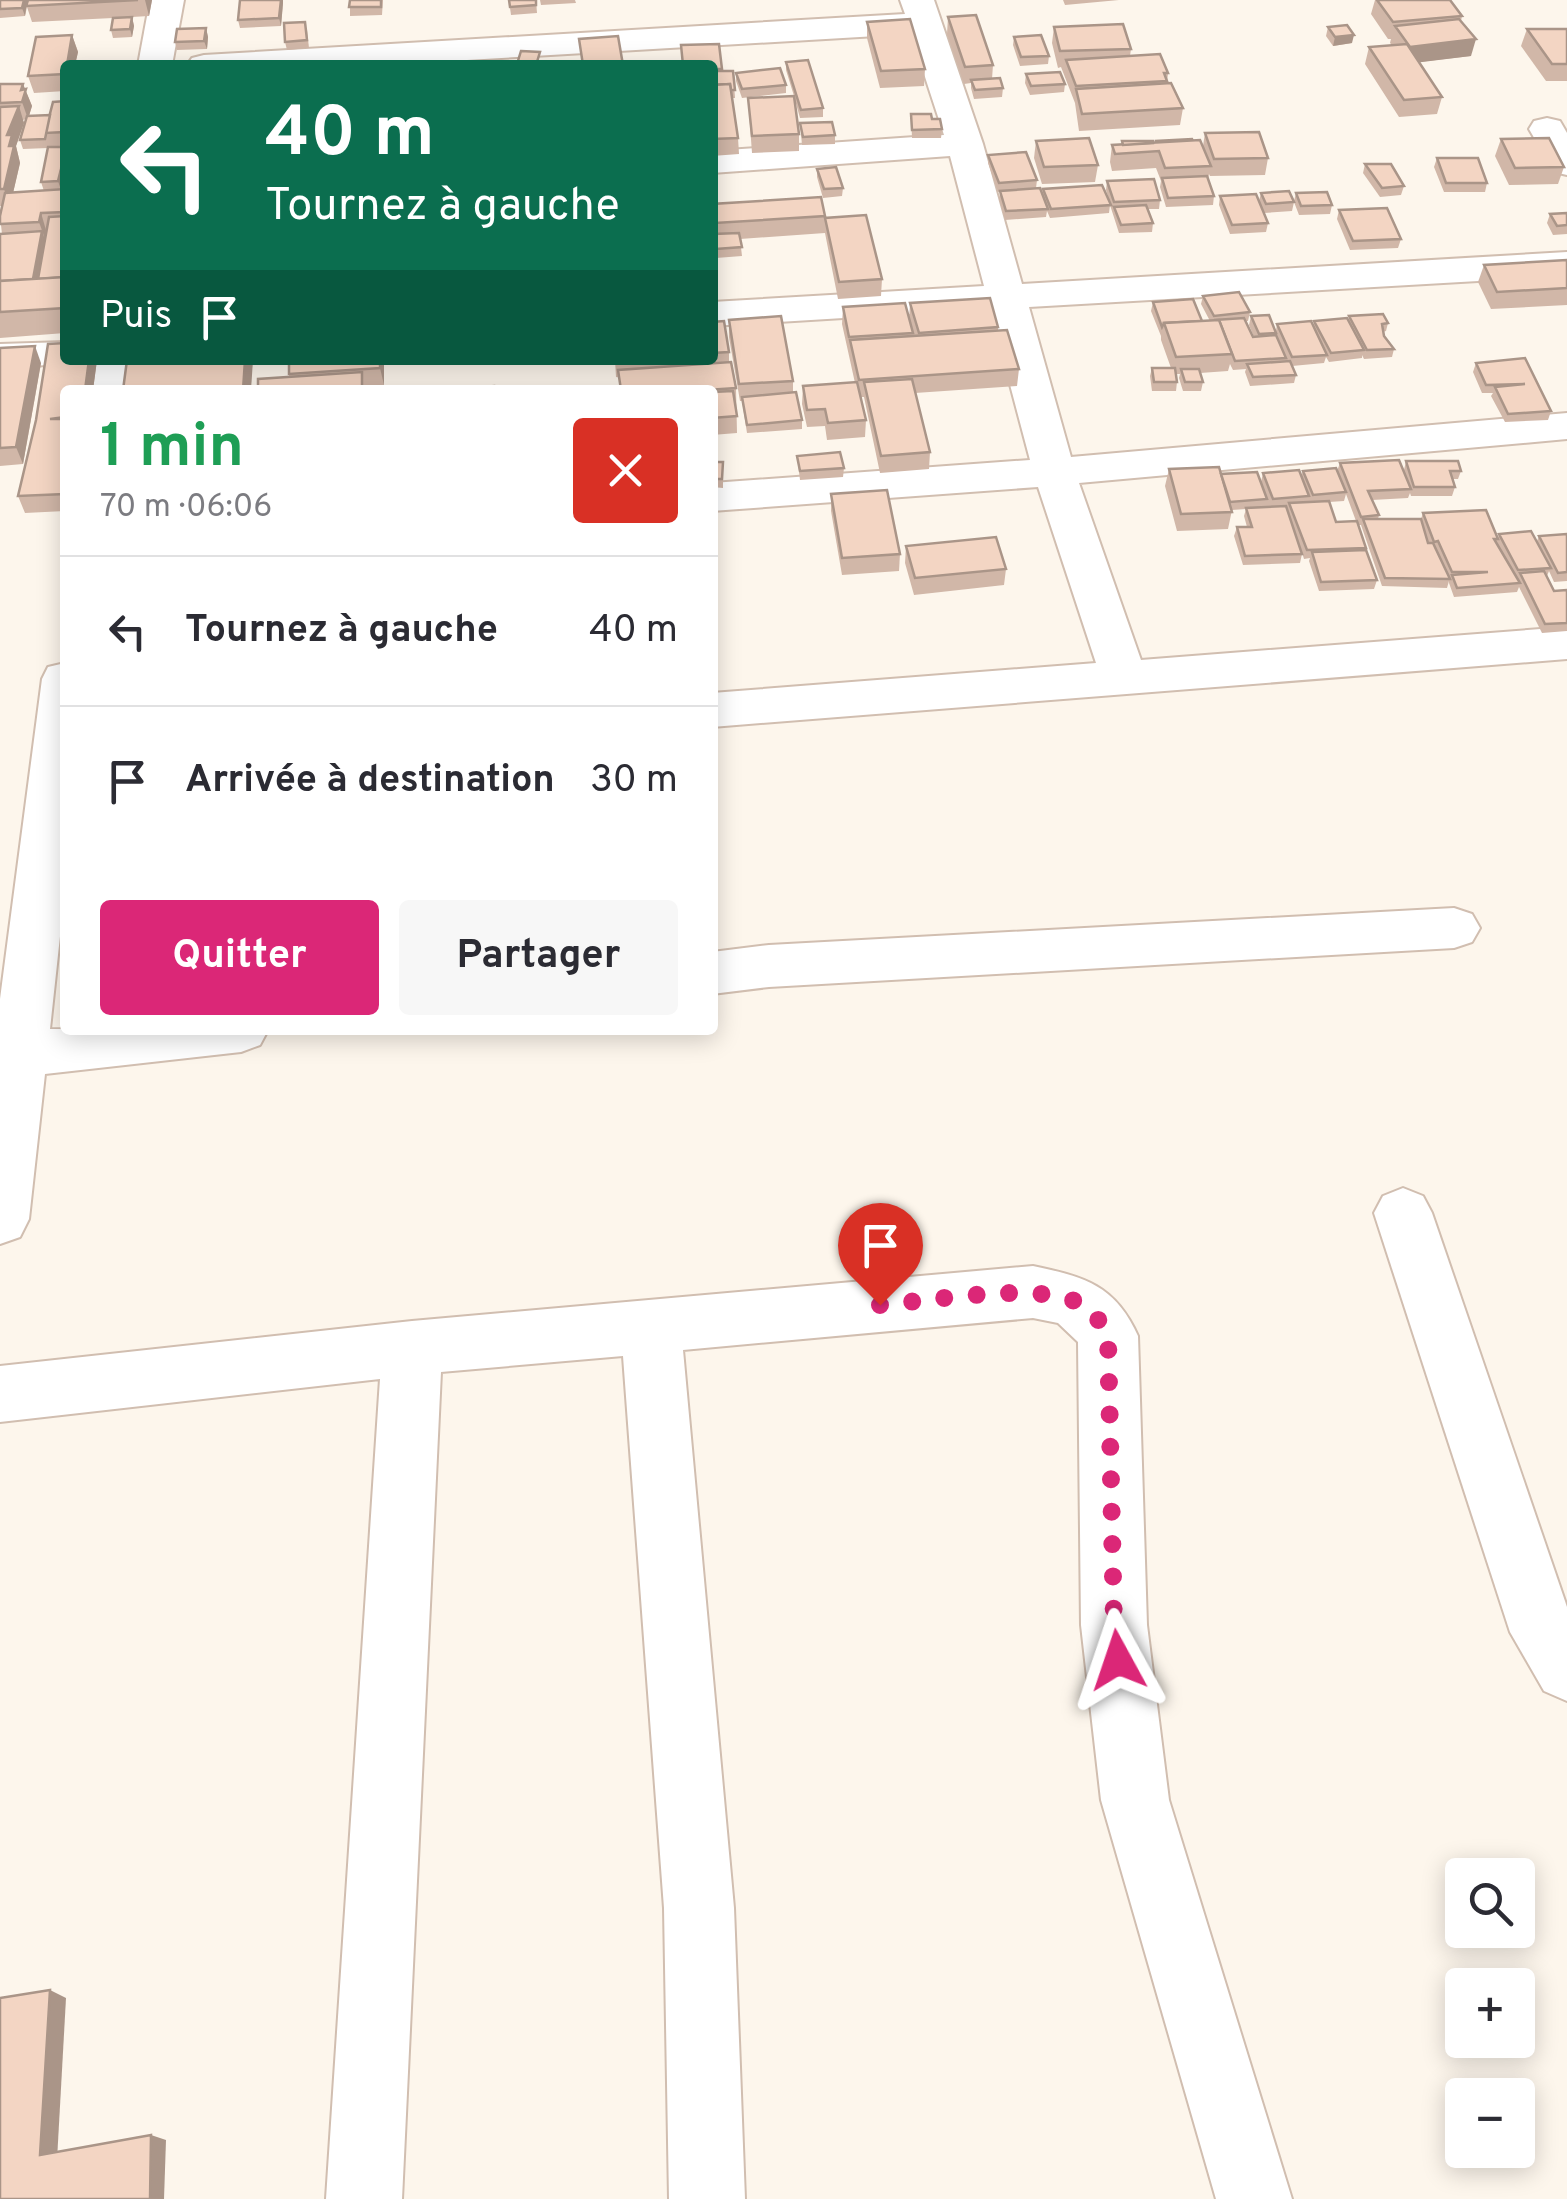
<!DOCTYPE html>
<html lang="fr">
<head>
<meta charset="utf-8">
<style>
	:root { --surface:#fff; --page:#f7f7f7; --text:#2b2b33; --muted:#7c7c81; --line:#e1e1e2; --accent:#db2777 }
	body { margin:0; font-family:Overpass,sans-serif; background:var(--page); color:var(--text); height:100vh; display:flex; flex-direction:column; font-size:38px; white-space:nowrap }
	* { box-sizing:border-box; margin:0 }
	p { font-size:32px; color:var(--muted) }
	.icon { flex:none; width:55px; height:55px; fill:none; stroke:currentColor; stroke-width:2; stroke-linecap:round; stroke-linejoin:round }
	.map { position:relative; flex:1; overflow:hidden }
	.drawer { position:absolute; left:60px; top:385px; width:658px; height:650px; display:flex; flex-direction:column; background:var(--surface); border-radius:10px; box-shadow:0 5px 25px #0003 }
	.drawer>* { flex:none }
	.hud { position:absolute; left:60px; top:60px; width:658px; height:305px; border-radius:10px; box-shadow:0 5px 25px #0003; background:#0b6e4f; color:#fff; overflow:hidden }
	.controls { position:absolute; left:1445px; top:1858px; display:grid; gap:20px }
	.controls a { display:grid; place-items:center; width:90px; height:90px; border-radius:10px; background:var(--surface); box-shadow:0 5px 25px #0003; font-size:50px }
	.pin { position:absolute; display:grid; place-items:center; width:85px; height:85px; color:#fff; margin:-102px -42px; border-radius:50% 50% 50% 0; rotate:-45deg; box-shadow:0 0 10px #0007 }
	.pin .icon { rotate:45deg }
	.me { position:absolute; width:110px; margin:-55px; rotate:355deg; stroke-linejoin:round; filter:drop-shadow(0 0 8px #0008) }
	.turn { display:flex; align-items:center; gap:35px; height:210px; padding:0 40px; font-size:45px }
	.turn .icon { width:130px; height:130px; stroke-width:2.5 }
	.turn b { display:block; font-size:70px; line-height:85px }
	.then { display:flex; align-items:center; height:95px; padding:0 40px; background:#0003; gap:20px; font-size:38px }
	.round { display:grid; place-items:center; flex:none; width:105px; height:105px; border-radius:10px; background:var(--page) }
	.summary { display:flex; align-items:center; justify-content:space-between; height:170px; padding:0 40px }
	h1 { font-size:60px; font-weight:700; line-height:75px; color:#1e9e55 }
	.primary-button { display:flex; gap:20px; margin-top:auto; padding:20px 40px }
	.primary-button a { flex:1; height:115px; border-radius:10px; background:var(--accent); color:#fff; font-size:40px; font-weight:700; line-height:115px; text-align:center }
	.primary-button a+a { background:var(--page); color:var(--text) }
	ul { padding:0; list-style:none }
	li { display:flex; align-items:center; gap:30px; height:150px; padding:0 40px; border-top:2px solid var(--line) }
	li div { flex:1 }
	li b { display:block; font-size:38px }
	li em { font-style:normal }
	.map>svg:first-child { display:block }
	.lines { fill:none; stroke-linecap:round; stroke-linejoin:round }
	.minor-casing { stroke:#d1beb0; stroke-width:4 }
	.minor { fill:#fff; fill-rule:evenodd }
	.wall { fill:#d1b7a8; fill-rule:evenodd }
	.shaded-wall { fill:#aa9588 }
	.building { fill:#f3d5c3; stroke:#aa9588; stroke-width:2.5 }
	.route { stroke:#db2777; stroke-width:18; stroke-dasharray:0 32.4 }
</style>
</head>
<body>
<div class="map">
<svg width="1567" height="2199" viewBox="0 0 1567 2199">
	<rect width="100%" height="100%" fill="#fdf6ec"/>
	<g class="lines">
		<!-- minor casing -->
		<g class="minor-casing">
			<g id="minor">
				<path d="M150 0H184L172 65H138Z"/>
				<path d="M900 0H934L983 144 1022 284 1567 252V276L1029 307 1071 457 1567 413V439L1079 483 1141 660 1567 627V659L712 727V693L1096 663 1038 487 712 511V483L1030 460 990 309 712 326V302L984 286 950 156 712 173V151L944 135 911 34 381 65H187L192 58 204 55 905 14Z"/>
				<path d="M1547 118 1560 121 1567 133V175L1554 172 1529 129 1534 121Z"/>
				<path d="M65 342V360H81L79 363 0 368V344Z"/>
				<path d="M95 360H135L130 390H90Z"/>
				<path d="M65 663V890L50 1029 268 1030 260 1045 241 1052 45 1074 29 1219 20 1237 0 1244V999L42 679 48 667Z"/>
				<path d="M1454 908 1472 914 1480 928 1472 942 1454 948 769 987 712 994V952L769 945Z"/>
				<path d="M1403 1188 1423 1196 1432 1213 1567 1607V1701L1544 1691 1510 1632 1374 1213 1383 1196Z"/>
				<path d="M1033 1266C1085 1277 1115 1285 1138 1336L1147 1625 1169 1800 1292 2199H1216L1101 1800 1081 1625 1078 1342 1058 1323 1033 1318 683 1350 734 1908 745 2199H669L664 1908 623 1356 441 1372 402 2199H326L380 1379 0 1422V1366L412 1321Z"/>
			</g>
		</g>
		<!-- minor -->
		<use href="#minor" class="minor"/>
	</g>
	<!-- wall -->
	<g class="wall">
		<path d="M0 0H152L149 16 132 17 134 26 132 37 113 38 111 30 113 18 32 22 27 7 25 16 0 18Z"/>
		<path d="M350 0H383L382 15 350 16Z"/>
		<path d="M509 0H536L537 13 511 15Z"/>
		<path d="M540 0H575L576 3 541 5Z"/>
		<path d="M1063 0H1119L1065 5Z"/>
		<path d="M1375 0H1450L1462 16 1461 21 1471 56 1419 62 1442 97 1437 114 1399 117 1365 64 1369 47 1392 45 1390 43 1391 39H1388L1371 14Z"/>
		<path d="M283 3 281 26 240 28 238 20Z"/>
		<path d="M948 17 993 65 992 79 1003 88 1002 97 974 99 971 88V83L964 84 947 34Z"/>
		<path d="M867 22 925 69 924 86 880 88 867 38Z"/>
		<path d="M1054 27 1131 49 1130 56 1168 73 1167 83 1183 108 1180 125 1079 131 1075 103 1061 67 1058 68 1052 43Z"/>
		<path d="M1328 27 1352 43 1333 46 1326 36Z"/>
		<path d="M206 28 208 37 207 49 177 50 175 42Z"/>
		<path d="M1527 29H1567V81H1546L1521 46Z"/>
		<path d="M307 30 309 48 287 50 285 42Z"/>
		<path d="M72 35 78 52 75 65H65V91L34 93 28 76Z"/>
		<path d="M1014 37 1049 56 1048 64 1020 66 1013 45Z"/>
		<path d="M719 44 722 71H733L735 98H732L738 138 739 154 712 156V65Z"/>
		<path d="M786 62 823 108V117L800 118 795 100 799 134V151L752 153 748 98 794 96 786 70Z"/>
		<path d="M736 73 786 85V93L742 98 736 81Z"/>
		<path d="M1026 74 1065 84 1064 92 1030 95 1025 83Z"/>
		<path d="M0 84H23L32 106 29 116 50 115 65 101V184L63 178 61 190 65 189V333L0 338V236L2 234 0 216 2 206H0ZM26 119 20 140 23 149 48 148 41 182 44 191 13 193 20 163 16 146 24 123 23 120Z"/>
		<path d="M911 114 942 129 941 138H912Z"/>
		<path d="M800 123 835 135V144L802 145Z"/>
		<path d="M1205 133 1268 158 1265 175 1210 176 1209 174 1208 180 1214 196 1213 205 1166 207 1160 187 1161 181 1156 168 1112 171 1110 162 1112 145H1122V141L1153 143 1193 141 1203 146Z"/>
		<path d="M1501 139 1564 167 1558 184 1509 185 1495 156Z"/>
		<path d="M1036 141 1098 165 1095 182 1042 184 1034 158Z"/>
		<path d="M988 155 1037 180 1036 188 1042 194 1043 189 1110 203 1106 190 1107 181 1160 200 1159 209H1148L1153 223 1152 232 1119 233 1110 205 1109 213 1050 218 1047 211 1046 217 1005 220 999 199 1000 192H998L988 163Z"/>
		<path d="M1437 158 1487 183 1485 192H1444L1434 167Z"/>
		<path d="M1365 164 1404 186 1401 195 1380 197 1363 173Z"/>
		<path d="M817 169 843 188 842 196 823 198 817 177Z"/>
		<path d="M1261 193 1294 201 1296 193 1332 205 1330 214 1299 215 1294 202 1292 211 1264 213 1268 223 1266 232 1230 234 1219 205 1220 196 1259 201Z"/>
		<path d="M821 197 825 218 882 279 881 296 838 299 825 233 740 239 742 256 716 258 713 243V234H715L712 204Z"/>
		<path d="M1339 210 1401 239 1398 248 1350 250 1337 219Z"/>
		<path d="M1567 213V234L1553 235 1547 223 1550 214Z"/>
		<path d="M1567 260V305L1491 309 1478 282 1484 265Z"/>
		<path d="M1203 296 1250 312 1248 321H1246L1253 337H1254L1249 325 1251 316 1276 331 1277 324 1313 326 1314 321H1348L1349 316 1388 323 1386 331 1383 332 1384 336 1394 349 1392 357 1364 359 1362 355V358L1329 362 1326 357 1324 363 1292 366 1296 375 1294 383 1250 386 1245 372 1246 369 1233 370 1230 364 1228 371 1200 373 1203 382 1201 391H1183L1179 378 1180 374H1176L1177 382 1176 391H1152L1150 376 1152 368H1171L1161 340V336L1151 311 1153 302 1202 321H1210L1201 304Z"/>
		<path d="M910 303 998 327V330L1019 369 1017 386 915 393 930 452 929 469 880 473 864 397H861L866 420 865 437 827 440 825 426 807 427 802 404 803 386 855 383 842 324 843 307 909 320Z"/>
		<path d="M729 320 793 381V392L802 420V429L747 433 742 401H740L729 337Z"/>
		<path d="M712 322 729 352V362L736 388 737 433 712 435V390L616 377 615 360H712Z"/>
		<path d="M0 348 41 363 23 464 0 466Z"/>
		<path d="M65 360H97L93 390H65V511L25 513 18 496Z"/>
		<path d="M384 360V385L365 386 366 390H258L289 377V374Z"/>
		<path d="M1476 363 1551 411 1548 420 1505 422 1491 396 1493 393H1482L1473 372Z"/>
		<path d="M797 456 844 468 843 477 800 480Z"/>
		<path d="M1406 461 1461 471 1458 479H1453L1455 487 1452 496H1411L1410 493 1408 498 1372 500 1379 515 1378 519H1421L1423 513 1498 538 1499 534 1537 541 1539 536 1567 534V581L1554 582 1549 571 1547 576 1554 591 1567 590V631L1542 633 1519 587 1517 592 1454 597 1449 583V581L1447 588 1382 586 1361 525H1358L1366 548 1365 550 1377 580 1374 589 1319 591 1309 561 1310 558 1304 559 1300 546 1302 554 1300 563 1243 565 1234 536 1237 527H1247L1244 516 1246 509 1232 510 1228 529 1177 531 1165 486 1169 469 1221 474 1261 482 1263 473 1301 477 1303 471H1337L1340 463 1404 470ZM1346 494 1356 521 1336 522 1329 502 1344 501Z"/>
		<path d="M712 462H723V488L712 487Z"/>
		<path d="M831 494 900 554 899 571 842 575 831 511Z"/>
		<path d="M906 546 1006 569 1004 585 914 595 905 563Z"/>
	</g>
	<!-- shaded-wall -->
	<g class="shaded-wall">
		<path d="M24 0H27V2L25 16 22 8Z"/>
		<path d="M145 0H152L149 16Z"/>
		<path d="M281 0H283V3L281 26 279 18Z"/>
		<path d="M132 17 134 26 132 37 130 29Z"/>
		<path d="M206 28 208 37 207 49 204 41Z"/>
		<path d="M72 35 78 52 75 65H67Z"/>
		<path d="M1354 35 1352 43 1333 46 1335 37Z"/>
		<path d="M1476 39 1471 56 1406 64 1410 47Z"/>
		<path d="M23 84 32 106 28 119 22 102 21 90Z"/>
		<path d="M19 106 24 123 16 146 20 163 10 206 4 189 7 135Z"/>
		<path d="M60 169 63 178 61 190 58 181Z"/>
		<path d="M41 213 46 230 45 239 39 222Z"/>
		<path d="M42 231 48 248 42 281 33 279Z"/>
		<path d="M35 346 41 363 23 464 16 447Z"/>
		<path d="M89 360H97L93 390H85Z"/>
		<path d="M245 360H253L251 390H243Z"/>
		<path d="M380 360H384V385L380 368Z"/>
		<path d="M50 1990 66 1998 57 2160 40 2155Z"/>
		<path d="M151 2135 166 2140 164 2199H150Z"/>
	</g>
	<!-- building -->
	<g class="building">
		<path d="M0 0H24L22 8 0 9Z"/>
		<path d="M28 0H138L26 6Z"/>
		<path d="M240 0H281L279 18 238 20Z"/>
		<path d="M350 0H381V7H349Z"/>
		<path d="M509 0H536V5L510 7Z"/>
		<path d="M1377 0H1450L1462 16 1393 22Z"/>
		<path d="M976 15 993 65 965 67 948 17Z"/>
		<path d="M132 17 130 29 111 30 113 18Z"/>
		<path d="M910 19 925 69 881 71 867 22Z"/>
		<path d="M1459 19 1476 39 1410 47 1395 26Z"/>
		<path d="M305 22 307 40 285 42 284 23Z"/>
		<path d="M1123 24 1131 49 1060 51 1054 27Z"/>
		<path d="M1347 25 1354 35 1335 37 1328 27Z"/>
		<path d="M206 28 204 41 175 42 177 29Z"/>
		<path d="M1527 29H1567V64H1552Z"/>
		<path d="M72 35 67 65H65V74L28 76 36 37Z"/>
		<path d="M1041 35 1049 56 1021 57 1014 37Z"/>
		<path d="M618 36 623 65H583L579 39Z"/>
		<path d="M719 44 722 69H712V65H683L681 45Z"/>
		<path d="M1407 44 1442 97 1404 100 1369 47Z"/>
		<path d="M521 51 540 52 536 65 517 64Z"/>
		<path d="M1160 54 1168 73H1164L1167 81 1076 86 1066 60Z"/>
		<path d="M808 60 823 108 801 110 786 62Z"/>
		<path d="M780 68 786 85 742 89 736 73Z"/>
		<path d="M712 71H733L735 90H731L730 84 712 85Z"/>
		<path d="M1060 72 1065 84 1031 86 1026 74Z"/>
		<path d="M1000 78 1003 88 975 90 971 80Z"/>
		<path d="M1171 83 1183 108 1082 114 1076 89Z"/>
		<path d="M0 84H23L21 90 26 89 22 102 0 103Z"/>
		<path d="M730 84 738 138 712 139V85Z"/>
		<path d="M794 96 799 134 752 136 748 98Z"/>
		<path d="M65 101V132L45 133 53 102Z"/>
		<path d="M19 106 7 135H12L9 146H14L4 189H0V107Z"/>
		<path d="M911 114H931L932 119H940L942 129 912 130Z"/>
		<path d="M50 115 45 139 20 140 27 116Z"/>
		<path d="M832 122 835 135 803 137 800 123Z"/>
		<path d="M1259 132 1268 158 1214 159 1205 133Z"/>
		<path d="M1089 138 1098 165 1044 167 1036 141Z"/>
		<path d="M1549 138 1564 167 1515 168 1501 139Z"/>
		<path d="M1192 139 1193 141 1156 143V141Z"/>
		<path d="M1200 140 1211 166 1165 168 1159 151 1115 154 1112 145Z"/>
		<path d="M1122 141H1153V143L1123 145Z"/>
		<path d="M48 147H64L61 169 58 181 41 182Z"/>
		<path d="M65 148V171H61Z"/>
		<path d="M1026 152 1037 180 999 183 988 155Z"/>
		<path d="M1437 158H1478L1487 183H1446Z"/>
		<path d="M1365 164H1391L1404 186 1382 188Z"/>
		<path d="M836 167 843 188 824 189 817 169Z"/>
		<path d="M1207 176 1214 196 1168 198 1162 178Z"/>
		<path d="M1154 179 1160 200 1114 202 1107 181Z"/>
		<path d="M1102 185 1111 205 1051 209 1043 189Z"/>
		<path d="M1040 188 1048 209 1006 211 1000 191Z"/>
		<path d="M65 189V212L41 213 39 222 0 224V216L5 193Z"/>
		<path d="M1289 191 1294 202 1266 204 1261 193Z"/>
		<path d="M1327 192 1332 205 1301 206 1296 193Z"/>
		<path d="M1256 194 1268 223 1232 225 1220 196Z"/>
		<path d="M821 197 825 216 715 223 712 204Z"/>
		<path d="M1146 205 1153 223 1121 225 1114 207Z"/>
		<path d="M1387 208 1401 239 1353 241 1339 210Z"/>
		<path d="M1567 213V225L1557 226 1550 214Z"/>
		<path d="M866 215 882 279 839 282 825 218Z"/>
		<path d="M65 216V277L38 279 49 217Z"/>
		<path d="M42 231 33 279 0 281V234Z"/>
		<path d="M739 233 742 247 716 249 713 234Z"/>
		<path d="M1567 260V288L1497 292 1484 265Z"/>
		<path d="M65 277V308L0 312V281Z"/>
		<path d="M1239 292 1250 312 1214 316 1203 296Z"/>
		<path d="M990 298 998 327 919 333 910 303Z"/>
		<path d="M1193 299 1202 321 1164 323 1162 327 1153 302Z"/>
		<path d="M905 303 913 333 849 337 843 307Z"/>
		<path d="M1383 314 1388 323 1382 324 1384 336 1394 349 1367 350 1349 316Z"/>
		<path d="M1269 315 1276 333 1259 334 1251 316Z"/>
		<path d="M781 316 793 381 739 384 729 320Z"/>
		<path d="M1244 318 1253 337 1276 335 1286 358 1235 361 1219 320H1214Z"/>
		<path d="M1347 318 1364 350 1331 353 1314 321Z"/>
		<path d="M1219 320 1232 354 1176 357 1164 323Z"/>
		<path d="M724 321 729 352 712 353V322Z"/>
		<path d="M1311 321 1327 355 1292 357 1277 324Z"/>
		<path d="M1007 330 1019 369 859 380 850 340Z"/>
		<path d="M65 343V360H89L85 390H65V417L50 419H65V494L18 496 36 420 48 344Z"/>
		<path d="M35 346 16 447 0 448V348Z"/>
		<path d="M1525 358 1551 411 1508 414 1495 387 1525 384 1486 385 1476 363Z"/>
		<path d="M127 360H245L243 390H123Z"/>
		<path d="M289 360H380V368L289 374Z"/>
		<path d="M1290 361 1296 375 1253 377 1247 364Z"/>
		<path d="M731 362 736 388 707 390H621L618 370Z"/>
		<path d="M1152 368H1175L1177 382H1154Z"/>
		<path d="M1181 369H1199L1203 382H1185Z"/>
		<path d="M362 372V390H258V379Z"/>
		<path d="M912 379 930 452 881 456 864 382Z"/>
		<path d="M857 382 866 420 828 423 825 409 807 410 803 386Z"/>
		<path d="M494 386V390H441Z"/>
		<path d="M733 391 737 416 712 418V392Z"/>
		<path d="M796 392 802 420 747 425 742 397Z"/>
		<path d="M840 452 844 468 800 471 797 456Z"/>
		<path d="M1399 460 1411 489 1368 491 1379 515 1361 517 1340 463Z"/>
		<path d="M1406 461H1458L1461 471H1450L1455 487H1414Z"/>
		<path d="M712 462H723L722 479H712Z"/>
		<path d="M1219 467 1232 512 1181 514 1169 469Z"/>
		<path d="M1336 468 1346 492 1313 495 1303 471Z"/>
		<path d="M1299 470 1309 496 1273 499 1263 473Z"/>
		<path d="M1257 472 1267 499 1230 502 1221 474Z"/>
		<path d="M887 490 900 554 842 558 831 494Z"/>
		<path d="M1329 501 1336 522 1357 521 1366 548 1307 550 1289 503Z"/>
		<path d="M1286 506 1302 554 1245 556 1237 527H1252L1246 508Z"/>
		<path d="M1486 510 1498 539H1494L1520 583 1457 588 1452 575 1488 572H1452L1438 541 1434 542 1423 513Z"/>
		<path d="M1363 519H1421L1428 543H1433L1450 579 1385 578Z"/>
		<path d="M1531 531 1551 568 1518 570 1499 534Z"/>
		<path d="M1567 534V572L1558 573 1539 536Z"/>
		<path d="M996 537 1006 569 915 578 906 546Z"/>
		<path d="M1366 550 1377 580 1321 582 1312 552Z"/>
		<path d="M1544 571 1554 591 1567 590V623L1545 624 1520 573Z"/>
		<path d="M50 1990 40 2155 151 2135 150 2199H0V1998Z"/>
	</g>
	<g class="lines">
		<!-- route -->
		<path class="route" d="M880 1305C930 1301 1033 1282 1077 1302 1093 1310 1100 1321 1108 1336L1114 1625 1118 1660"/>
	</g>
</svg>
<div class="controls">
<a><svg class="icon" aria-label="search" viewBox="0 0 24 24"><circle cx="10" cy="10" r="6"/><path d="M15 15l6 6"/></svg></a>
<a>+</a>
<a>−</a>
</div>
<div class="pin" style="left:880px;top:1305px;background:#d93025"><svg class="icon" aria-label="arrive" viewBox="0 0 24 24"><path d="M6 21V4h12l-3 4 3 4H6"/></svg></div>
<svg class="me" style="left:1118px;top:1660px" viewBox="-20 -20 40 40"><path d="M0-17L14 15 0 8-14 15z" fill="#db2777" stroke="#fff" stroke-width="4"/></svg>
<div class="hud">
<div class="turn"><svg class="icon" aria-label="left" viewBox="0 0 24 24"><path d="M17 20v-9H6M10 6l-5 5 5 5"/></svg><div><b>40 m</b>Tournez à gauche</div></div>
<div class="then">Puis<svg class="icon" aria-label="arrive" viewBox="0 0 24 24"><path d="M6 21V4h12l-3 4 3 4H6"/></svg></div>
</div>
<section class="drawer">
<div class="summary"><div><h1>1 min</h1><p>70 m · 06:06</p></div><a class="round" style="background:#d93025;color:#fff"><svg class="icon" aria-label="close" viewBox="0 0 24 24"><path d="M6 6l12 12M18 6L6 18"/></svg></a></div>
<ul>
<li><svg class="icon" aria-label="left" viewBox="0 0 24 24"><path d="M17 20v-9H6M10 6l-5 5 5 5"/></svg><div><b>Tournez à gauche</b></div><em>40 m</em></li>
<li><svg class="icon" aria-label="arrive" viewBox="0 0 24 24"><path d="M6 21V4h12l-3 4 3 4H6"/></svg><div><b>Arrivée à destination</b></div><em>30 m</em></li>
</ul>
<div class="primary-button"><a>Quitter</a><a>Partager</a></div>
</section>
</div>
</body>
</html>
